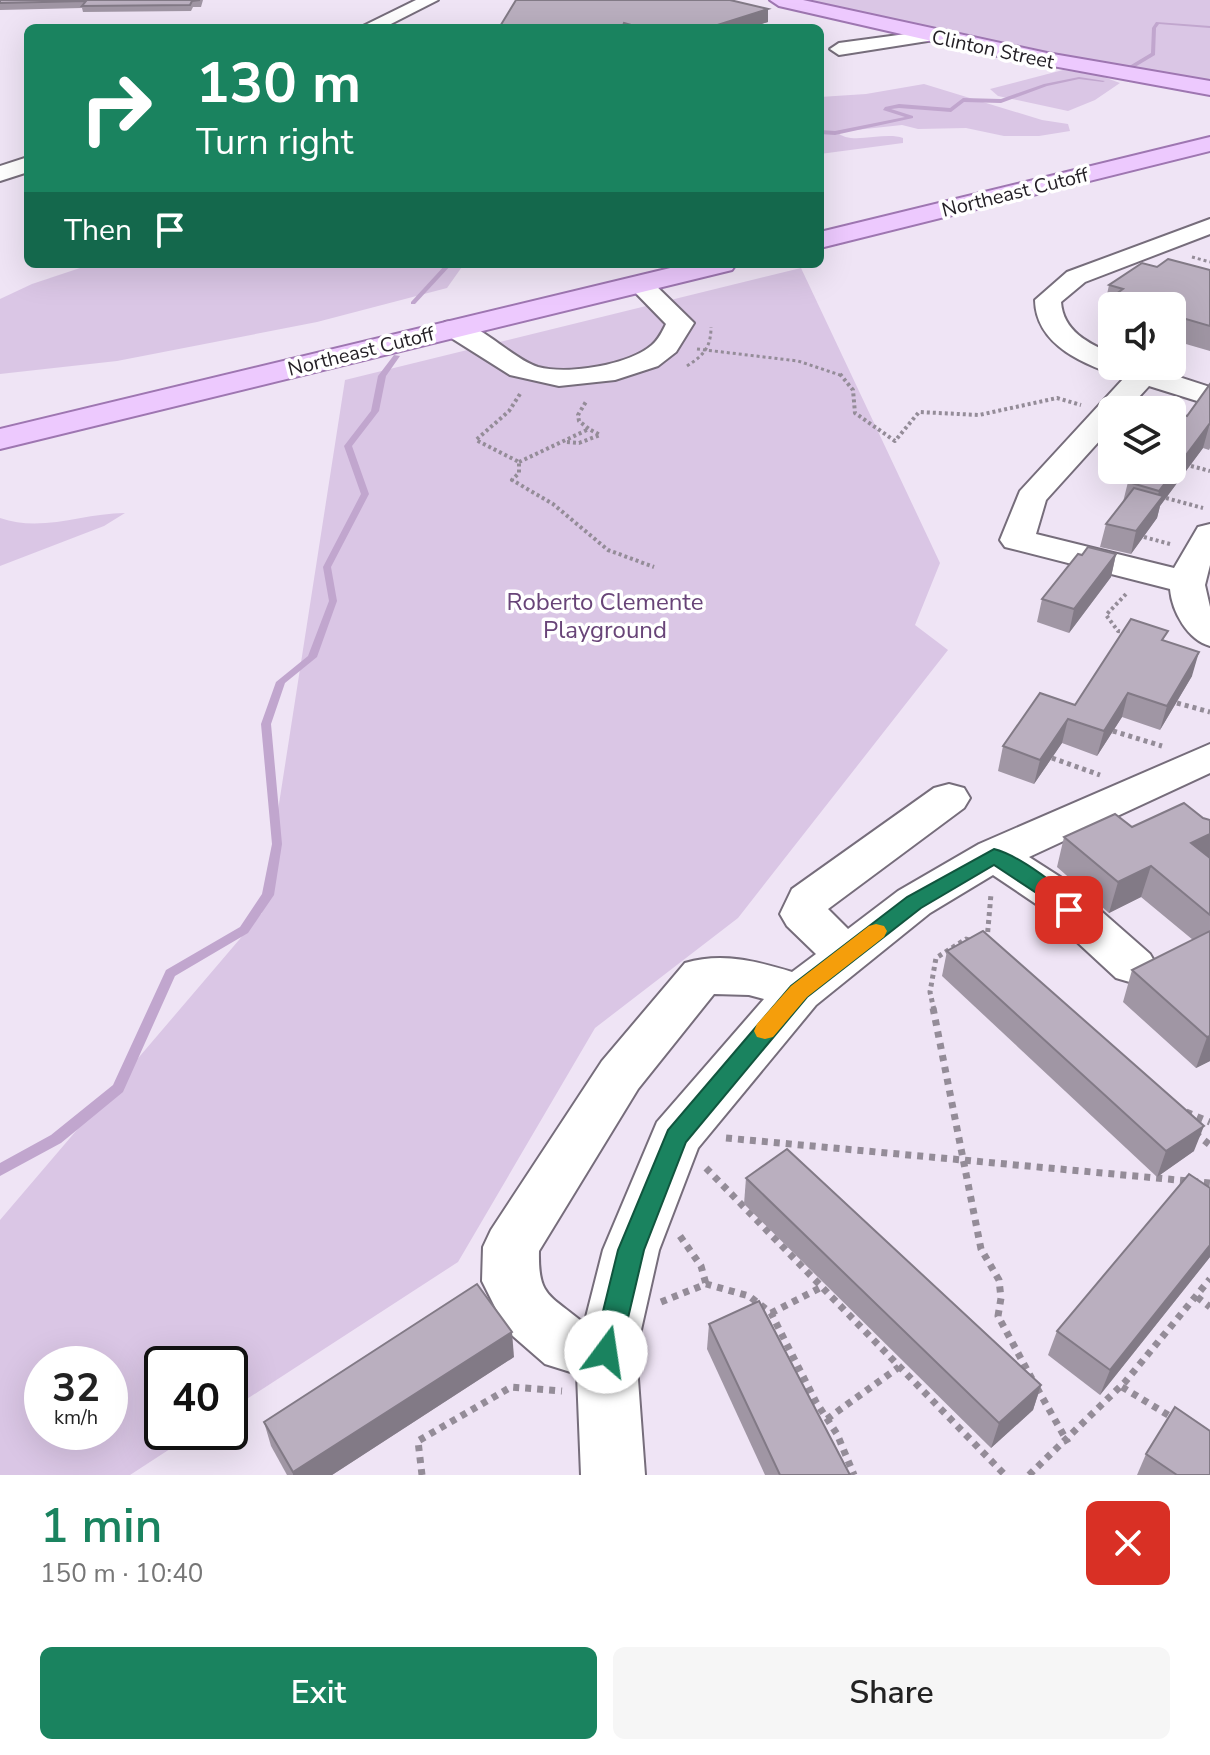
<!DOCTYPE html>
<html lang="en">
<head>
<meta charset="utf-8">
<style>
	:root { --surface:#fff; --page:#f6f6f6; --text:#222; --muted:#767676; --accent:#1a835f }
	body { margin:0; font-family:"Nunito Sans",sans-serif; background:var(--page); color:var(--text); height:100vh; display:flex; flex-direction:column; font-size:30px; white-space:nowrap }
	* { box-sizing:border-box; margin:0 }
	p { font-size:26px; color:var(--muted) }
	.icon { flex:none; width:44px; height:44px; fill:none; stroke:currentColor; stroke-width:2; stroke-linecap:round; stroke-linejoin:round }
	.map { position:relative; height:1475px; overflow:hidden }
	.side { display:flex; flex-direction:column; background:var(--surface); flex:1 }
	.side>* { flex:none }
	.top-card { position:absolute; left:24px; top:24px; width:800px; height:244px; border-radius:12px; box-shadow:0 8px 32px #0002; background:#1a835f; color:#fff; overflow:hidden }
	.fabs { position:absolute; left:1098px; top:292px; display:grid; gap:16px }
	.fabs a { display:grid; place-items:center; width:88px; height:88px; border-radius:12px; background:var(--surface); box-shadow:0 8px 32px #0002; font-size:40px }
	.speed { position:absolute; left:24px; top:1346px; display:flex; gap:16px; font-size:40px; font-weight:700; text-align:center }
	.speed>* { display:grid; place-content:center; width:104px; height:104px; border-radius:50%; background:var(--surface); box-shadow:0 8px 32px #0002; line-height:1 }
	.speed small { font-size:20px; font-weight:400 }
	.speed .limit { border:4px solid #111; border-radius:12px; background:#fff; color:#111 }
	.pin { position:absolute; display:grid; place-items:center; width:68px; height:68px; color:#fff; margin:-34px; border-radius:16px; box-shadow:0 4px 12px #0006 }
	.me { position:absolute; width:88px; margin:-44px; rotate:14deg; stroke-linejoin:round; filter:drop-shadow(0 0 6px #0008) }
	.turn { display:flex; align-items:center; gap:28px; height:168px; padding:0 40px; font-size:36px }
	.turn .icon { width:104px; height:104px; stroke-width:2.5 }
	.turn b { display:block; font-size:56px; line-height:68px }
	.then { display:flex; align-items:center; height:76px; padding:0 40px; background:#0003; gap:16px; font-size:30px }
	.round { display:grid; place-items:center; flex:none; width:84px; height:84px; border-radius:12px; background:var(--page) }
	.headline { display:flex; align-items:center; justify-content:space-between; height:136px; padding:0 40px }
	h1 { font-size:48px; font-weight:600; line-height:60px; color:var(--accent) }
	.cta { display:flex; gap:16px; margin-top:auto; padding:16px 40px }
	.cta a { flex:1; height:92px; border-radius:12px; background:var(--accent); color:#fff; font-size:32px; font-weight:600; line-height:92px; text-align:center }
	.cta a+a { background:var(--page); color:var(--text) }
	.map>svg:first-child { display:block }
	.green { fill:#dac6e5; fill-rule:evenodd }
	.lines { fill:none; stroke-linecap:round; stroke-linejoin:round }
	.stream { fill:#c1a6ce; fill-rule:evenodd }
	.minor-casing { stroke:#766d7b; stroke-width:4 }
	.major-casing { stroke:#9e76b1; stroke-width:4 }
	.path-far3 { stroke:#948c98; stroke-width:3; stroke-dasharray:3 3; stroke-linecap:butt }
	.path-far2 { stroke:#948c98; stroke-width:4; stroke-dasharray:3 3; stroke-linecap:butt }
	.path-far1 { stroke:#948c98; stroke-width:5; stroke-dasharray:4 4; stroke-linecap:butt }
	.path { stroke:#948c98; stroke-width:7; stroke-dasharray:6 6; stroke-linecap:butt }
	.minor { fill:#fff; fill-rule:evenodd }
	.major { fill:#edc9fe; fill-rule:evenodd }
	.wall { fill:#a096a4 }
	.shaded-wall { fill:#827a86 }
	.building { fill:#baafbf; stroke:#827a86; stroke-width:2 }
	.route { fill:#1a835f; stroke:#11553e; stroke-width:2 }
	.slow { fill:#f59e0b }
	.labels { text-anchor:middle; stroke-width:7; stroke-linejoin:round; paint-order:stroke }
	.far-street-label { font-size:20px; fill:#231f25; stroke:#fff }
	.park-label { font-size:24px; fill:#684478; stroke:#fff }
</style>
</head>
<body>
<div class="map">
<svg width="1210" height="1475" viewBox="0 0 1210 1475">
	<rect width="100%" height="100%" fill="#efe4f5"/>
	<!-- green -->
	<g class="green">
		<path d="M794 0H1210V83L1146 75Z"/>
		<path d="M1063 70 1101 76 1120 83 1095 100 1068 111 998 96 990 89Z"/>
		<path d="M924 84 1042 120 1068 124 1070 131 1039 136H1004L966 128 918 129 902 125 837 132C850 146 884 131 903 138V143L820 154V97L866 94Z"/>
		<path d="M92 264H464L447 288 317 322 117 361 0 374V299L32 284Z"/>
		<path d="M801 268 940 563 915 625 948 650 738 918 595 1028 458 1262 230 1410V1364H162V1432H196L130 1475H0V1220L262 913 345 380ZM42 1364H110V1432H42Z"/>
		<path d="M125 513 104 526 0 566V518C42 533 83 513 125 513Z"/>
	</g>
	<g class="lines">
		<!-- stream -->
		<g class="stream">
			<path d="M1156 22 1210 26V28L1159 24 1156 28 1155 55 1130 70H1126V68L1151 53 1152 28Z"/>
			<path d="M1079 77 1105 81 1103 82 1079 79 1047 86 1001 103 964 102 951 112 899 108 891 109 913 116V118L835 135 820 134V130L835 131 905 117 883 110 885 107 899 104 950 108 963 98 1001 99 1044 84Z"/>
			<path d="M446 264H452L415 304H411V302Z"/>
			<path d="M394 355 400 356 386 376 379 411 352 446 369 494 331 567 337 601 317 657 285 683 271 724 282 844 274 895 248 933 175 976 123 1092 61 1143 0 1176V1163L51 1135 113 1085 166 970 240 927 262 894 272 844 261 724 276 682 308 656 329 601 323 567 361 494 344 446 371 411 378 376Z"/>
		</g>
		<!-- minor casing -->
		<g class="minor-casing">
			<g id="minor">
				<path d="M416 0H438L383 28H359Z"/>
				<path d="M928 31 934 32 937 36 934 40 839 55 830 49 839 43Z"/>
				<path d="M28 157V172L0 181V166Z"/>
				<path d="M1210 219V234L1085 282 1061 302C1063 331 1088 343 1112 354V366H1145L1210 387V405L1149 386 1127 410H1112V427L1046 500 1036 534 1174 568 1198 527 1210 524V565L1205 585 1210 607V646C1188 640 1172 612 1170 589L1005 547 1000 540 1020 491 1124 378C1087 365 1036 347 1035 300L1067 272Z"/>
				<path d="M640 276 649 279 694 323 676 352 658 366 615 380 559 386 510 375 445 334 441 328 445 322C475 315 509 358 538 367 568 375 629 365 652 345 659 339 662 332 666 324L627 284 631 279Z"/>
				<path d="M1210 744V773L1029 857 1068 882 1150 954 1157 966 1150 978 1133 983 1116 978 1036 904 993 875 930 913 816 1005 698 1148 659 1250 636 1352 645 1475H581L577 1374 545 1364 507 1331 482 1281 483 1247 491 1230 602 1061 685 963C722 952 756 961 792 972L816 954 787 926 780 914 792 889 934 788 949 784 964 788 970 798 964 808 828 909 848 929 898 891 979 844ZM714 994 749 995 764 999 657 1122 603 1250 585 1321 580 1320C548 1294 538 1295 539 1251L638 1089Z"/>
			</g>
		</g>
		<!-- major casing -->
		<g class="major-casing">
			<g id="major">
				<path d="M770 0H803L1047 53 1210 81V95L993 55 779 6Z"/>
				<path d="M1210 137V151L820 248V232Z"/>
				<path d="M687 264H736L732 270 0 449V429Z"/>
			</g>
		</g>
		<!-- path-far3 -->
		<g class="path-far3">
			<path d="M1192 257 1210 262"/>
			<path d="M697 349 798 361 843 376"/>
			<path d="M687 366C704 355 711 347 711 327"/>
		</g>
		<!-- path-far2 -->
		<g class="path-far2">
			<path d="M840 374 853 390 855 413 895 441 919 412 979 415 1057 398 1081 405"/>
			<path d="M520 394 509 411 476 440 519 462V473L512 480 553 504 608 550 654 567"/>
			<path d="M567 442 579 443 600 435 589 429"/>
			<path d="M519 462 589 429 579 421 578 415 587 400"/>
			<path d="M1191 466 1210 471"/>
			<path d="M1166 498 1203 508"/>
			<path d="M1144 537 1170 544"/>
			<path d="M1126 632 1118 631 1106 615 1127 593"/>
		</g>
		<!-- path-far1 -->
		<g class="path-far1">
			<path d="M1177 703 1210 712"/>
			<path d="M1113 731 1162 746"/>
			<path d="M1052 758 1100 775"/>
			<path d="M987 940 991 894"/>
			<path d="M934 1010 930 992 936 958 966 939 972 941"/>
		</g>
		<!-- path -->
		<g class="path">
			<path d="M933 1008 981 1249 999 1280 1001 1298 998 1316 1032 1379"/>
			<path d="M1186 1112 1210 1122"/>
			<path d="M1195 1133 1210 1145"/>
			<path d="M726 1138 1210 1183"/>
			<path d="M706 1168 1005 1475"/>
			<path d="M680 1236 701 1266 706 1284"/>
			<path d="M1197 1297 1210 1307"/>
			<path d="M661 1302 706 1284 749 1296 771 1313 816 1402 837 1434 854 1475"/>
			<path d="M771 1313 822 1287"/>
			<path d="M1122 1387 1173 1418"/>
			<path d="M1037 1388 1068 1443"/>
			<path d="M827 1419 899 1367"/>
			<path d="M422 1475 418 1441 511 1387 562 1391"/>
			<path d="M1029 1475 1125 1382 1210 1279"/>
		</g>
		<!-- minor -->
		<use href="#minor" class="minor"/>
		<!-- major -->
		<use href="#major" class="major"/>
	</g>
	<!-- wall -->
	<g class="wall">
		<path d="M0 0H203L201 7H193L191 11 83 12 82 8 0 10Z"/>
		<path d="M768 9V22L748 28H499Z"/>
		<path d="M1157 267 1210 270V351L1172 340V306H1112V322L1107 321 1109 310 1104 308 1109 285Z"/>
		<path d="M1210 384V448L1209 450 1203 448 1160 506 1157 518 1131 554 1100 547 1106 524 1123 502 1128 482 1187 416Z"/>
		<path d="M1116 554 1111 577 1069 633 1037 622 1042 599 1082 555Z"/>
		<path d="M1166 641 1192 676 1160 730 1122 717 1097 756 1062 743 1034 784 998 771 1003 746 1075 705Z"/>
		<path d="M1203 818 1210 820V1061L1196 1068 1123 1002 1132 970 1193 940 1141 897 1109 913 1057 867 1064 837Z"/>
		<path d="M947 951 1194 1151 1157 1177 942 976Z"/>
		<path d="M746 1178 1041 1385 1033 1410 991 1448 744 1204Z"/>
		<path d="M1210 1188V1257L1100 1395 1048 1355 1057 1331Z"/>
		<path d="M709 1324 850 1475H765L707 1349Z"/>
		<path d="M514 1357 332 1475H287L271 1446 264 1422Z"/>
		<path d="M1146 1454 1210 1475H1137Z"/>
	</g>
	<!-- shaded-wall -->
	<g class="shaded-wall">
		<path d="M768 9V22L748 28H708Z"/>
		<path d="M1210 423 1203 448 1160 506 1157 518 1131 554 1136 531 1155 506 1159 491Z"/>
		<path d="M1116 554 1111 577 1069 633 1074 609Z"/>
		<path d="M1199 652 1192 676 1160 730 1167 706Z"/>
		<path d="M1128 693 1122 717 1097 756 1104 731Z"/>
		<path d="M1068 719 1062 743 1034 784 1040 760Z"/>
		<path d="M1210 834V860L1191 843Z"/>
		<path d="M1151 866 1141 897 1109 913 1118 882Z"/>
		<path d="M1210 1036V1061L1196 1068 1207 1037Z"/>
		<path d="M1204 1126 1194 1151 1157 1177 1166 1151Z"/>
		<path d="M1210 1245V1257L1100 1395 1110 1370Z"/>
		<path d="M512 1332 514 1357 332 1475H293V1472Z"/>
		<path d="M1041 1385 1033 1410 991 1448 999 1423Z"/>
	</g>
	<!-- building -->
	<g class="building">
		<path d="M0 0H200L192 1 190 5 82 6 86 1 0 3Z"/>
		<path d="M516 0H730L768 9 708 28H642L624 23 622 28H499Z"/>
		<path d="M1168 259 1210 270V326L1172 315V306H1141L1112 297 1123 289 1109 285 1142 263 1157 267Z"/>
		<path d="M1210 384V423L1159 491 1128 482 1137 470H1172V424L1180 414 1187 416Z"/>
		<path d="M1134 488 1163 496 1136 531 1106 524Z"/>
		<path d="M1088 547 1116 554 1074 609 1042 599 1078 554 1082 555Z"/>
		<path d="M1131 619 1168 631 1162 640 1199 652 1167 706 1128 693 1104 731 1068 719 1040 760 1003 746 1040 693 1075 705Z"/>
		<path d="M1184 803 1203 818 1210 820V834L1191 843 1210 858V915L1151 866 1118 882 1064 837 1115 814 1132 827Z"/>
		<path d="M983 931 1204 1126 1166 1151 947 951Z"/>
		<path d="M1210 931V1036L1207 1037 1132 970Z"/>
		<path d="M787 1149 1041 1385 999 1423 746 1178Z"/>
		<path d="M1189 1174 1210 1188V1245L1110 1370 1057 1331Z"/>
		<path d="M477 1284 512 1332 293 1472 264 1422Z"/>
		<path d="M759 1301 850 1475H780L709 1324Z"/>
		<path d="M1175 1407 1210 1431V1475H1177L1146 1454Z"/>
	</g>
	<!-- route -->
	<path class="route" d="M994 849C1018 855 1066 889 1079 910L1076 915H1062L1044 898 994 865 921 908 807 997 686 1142 644 1250 620 1352 616 1361 606 1365 597 1361 593 1352 618 1250 668 1130 791 986 907 897Z"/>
	<!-- slow -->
	<path class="slow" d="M876 924 884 926 887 931 884 937 807 997 773 1037 765 1039 757 1037 754 1031 757 1024 791 986 869 926Z"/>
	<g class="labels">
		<!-- far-street labels -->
		<g class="far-street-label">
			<text transform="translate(993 49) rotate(12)" y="7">Clinton Street</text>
			<text transform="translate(1015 192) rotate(-14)" y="7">Northeast Cutoff</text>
			<text transform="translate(361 351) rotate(-14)" y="7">Northeast Cutoff</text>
		</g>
		<!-- park labels -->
		<g class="park-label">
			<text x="605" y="610">Roberto Clemente<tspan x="605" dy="28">Playground</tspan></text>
		</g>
	</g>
</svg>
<div class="fabs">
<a><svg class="icon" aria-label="sound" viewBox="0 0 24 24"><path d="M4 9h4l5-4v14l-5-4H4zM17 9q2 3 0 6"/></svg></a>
<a><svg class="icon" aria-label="layers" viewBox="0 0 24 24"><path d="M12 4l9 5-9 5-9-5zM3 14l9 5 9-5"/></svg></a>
</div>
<div class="speed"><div>32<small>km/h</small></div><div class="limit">40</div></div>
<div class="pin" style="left:1069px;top:910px;background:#d93025"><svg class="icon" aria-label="arrive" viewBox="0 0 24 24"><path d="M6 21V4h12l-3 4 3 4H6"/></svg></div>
<svg class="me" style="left:606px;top:1352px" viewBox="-20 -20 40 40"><circle r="19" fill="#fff"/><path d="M0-13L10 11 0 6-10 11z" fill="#1a835f"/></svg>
<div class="top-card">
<div class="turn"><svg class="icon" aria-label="right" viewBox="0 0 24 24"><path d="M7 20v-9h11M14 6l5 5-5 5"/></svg><div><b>130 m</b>Turn right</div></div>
<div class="then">Then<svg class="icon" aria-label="arrive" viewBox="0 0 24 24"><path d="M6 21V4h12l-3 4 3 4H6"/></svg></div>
</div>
</div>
<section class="side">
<div class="headline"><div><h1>1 min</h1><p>150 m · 10:40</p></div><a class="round" style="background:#d93025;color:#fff"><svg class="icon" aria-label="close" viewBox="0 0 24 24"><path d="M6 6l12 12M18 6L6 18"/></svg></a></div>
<div class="cta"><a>Exit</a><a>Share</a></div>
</section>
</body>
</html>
